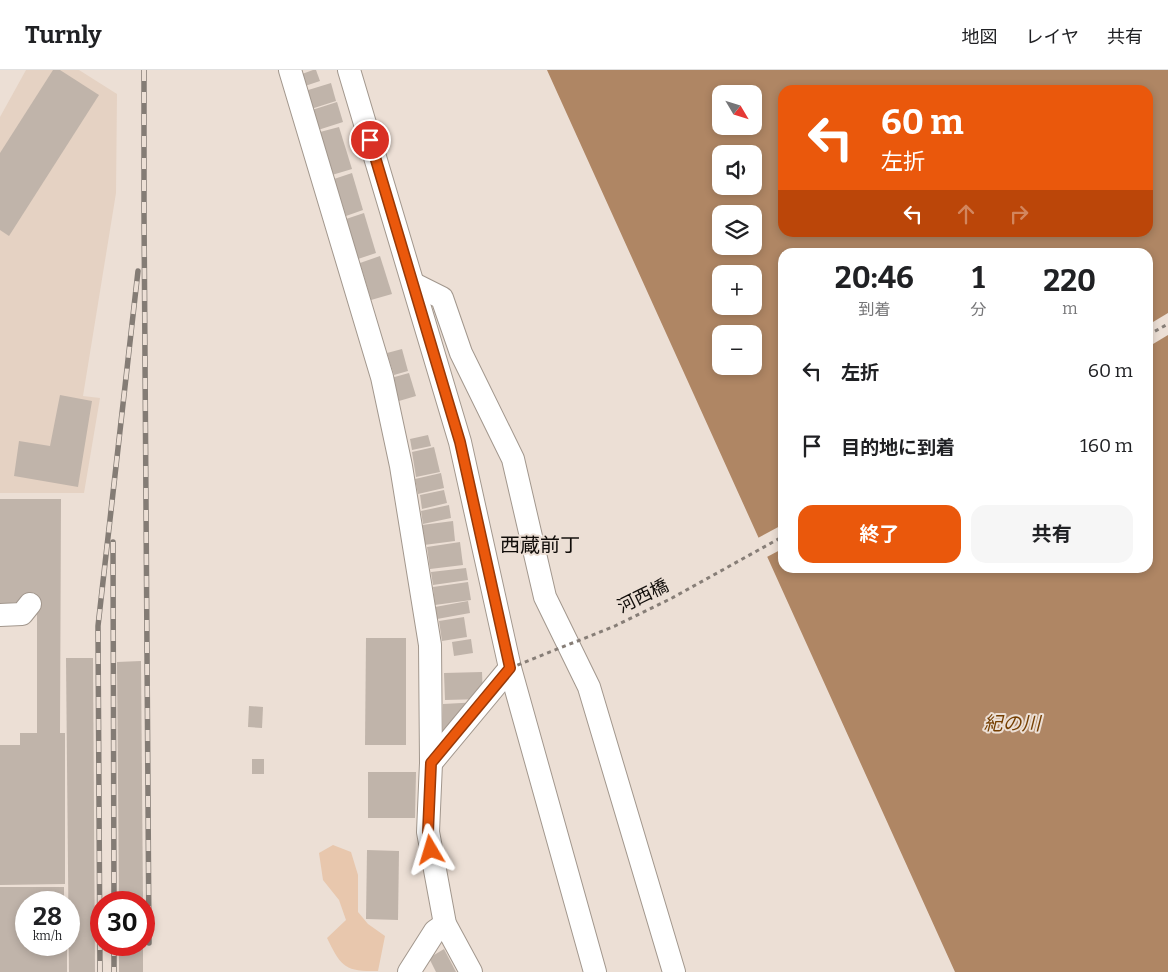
<!DOCTYPE html>
<html lang="ja">
<head>
<meta charset="utf-8">
<style>
	:root { --surface:#fff; --page:#f6f6f6; --text:#202124; --muted:#757577; --line:#e0e0e0; --accent:#ea580c }
	body { margin:0; font-family:Bitter,"Noto Sans JP",serif; background:var(--page); color:var(--text); height:100vh; display:flex; flex-direction:column; font-size:19px; white-space:nowrap }
	* { box-sizing:border-box; margin:0 }
	p { font-size:16px; color:var(--muted) }
	.icon { flex:none; width:28px; height:28px; fill:none; stroke:currentColor; stroke-width:2; stroke-linecap:round; stroke-linejoin:round }
	.map { position:relative; flex:1; overflow:hidden }
	.drawer { position:absolute; left:778px; top:178px; width:375px; height:325px; display:flex; flex-direction:column; background:var(--surface); border-radius:15px; box-shadow:0 2px 8px #0003 }
	.drawer>* { flex:none }
	.hud { position:absolute; left:778px; top:15px; width:375px; height:152px; border-radius:15px; box-shadow:0 2px 8px #0003; background:#ea580c; color:#fff; overflow:hidden }
	.needle { width:32px; rotate:128deg }
	.tools { position:absolute; left:712px; top:15px; display:grid; gap:10px }
	.tools a { display:grid; place-items:center; width:50px; height:50px; border-radius:10px; background:var(--surface); box-shadow:0 2px 8px #0003; font-size:25px }
	.speed { position:absolute; left:15px; top:821px; display:flex; gap:10px; font-size:25px; font-weight:700; text-align:center }
	.speed>* { display:grid; place-content:center; width:65px; height:65px; border-radius:50%; background:var(--surface); box-shadow:0 2px 8px #0003; line-height:1 }
	.speed small { font-size:12px; font-weight:400 }
	.speed .limit { border:8px solid #d22; background:#fff; color:#111 }
	.pin { position:absolute; display:grid; place-items:center; width:42px; height:42px; color:#fff; margin:-21px; border:2px solid #fff; border-radius:50%; box-shadow:0 1px 5px #0007 }
	.me { position:absolute; width:55px; margin:-28px; rotate:353deg; stroke-linejoin:round; filter:drop-shadow(0 0 4px #0008) }
	.turn { display:flex; align-items:center; gap:18px; height:105px; padding:0 20px; font-size:22px }
	.turn .icon { width:65px; height:65px; stroke-width:2.5 }
	.turn b { display:block; font-size:35px; line-height:42px }
	.lanes { display:flex; align-items:center; height:48px; padding:0 20px; background:#0003; justify-content:center; gap:25px; direction:ltr }
	.lanes .off { opacity:.35 }
	.eta { display:flex; justify-content:space-evenly; align-items:center; height:85px; text-align:center }
	.eta b { font-size:30px; font-weight:700; line-height:35px }
	.primary-button { display:flex; gap:10px; margin-top:auto; padding:10px 20px }
	.primary-button a { flex:1; height:58px; border-radius:15px; background:var(--accent); color:#fff; font-size:20px; font-weight:700; line-height:58px; text-align:center }
	.primary-button a+a { background:var(--page); color:var(--text) }
	ul { padding:0; list-style:none }
	li { display:flex; align-items:center; gap:15px; height:75px; padding:0 20px }
	li div { flex:1 }
	li b { display:block; font-size:19px }
	li em { font-style:normal }
	header { display:flex; align-items:center; gap:30px; box-sizing:border-box; height:70px; padding:0 25px; background:var(--surface); border-bottom:1px solid var(--line) }
	header strong { font-size:24px }
	nav { display:flex; gap:28px; margin-inline-start:auto; font-size:18px }
	.map>svg:first-child { display:block }
	.built { fill:#e5d2c3 }
	.green { fill:#e8c7ad }
	.water { fill:#af8664; fill-rule:evenodd }
	.pier { fill:#ecdfd5 }
	.building { fill:#c0b4aa }
	.lines { fill:none; stroke-linecap:round; stroke-linejoin:round }
	.minor-casing { stroke:#a2978d; stroke-width:24 }
	.path { stroke:#877e77; stroke-width:3; stroke-dasharray:4 4; stroke-linecap:butt }
	.minor { stroke:#fff; stroke-width:22 }
	.rail-casing { stroke:#847c75; stroke-width:5.5 }
	.rail { stroke:#ecdfd5; stroke-width:4; stroke-dasharray:11; stroke-linecap:butt }
	.path-bridge { stroke:#877e77; stroke-width:3; stroke-dasharray:4 4; stroke-linecap:butt }
	.route-casing { stroke:#983908; stroke-width:12 }
	.route { stroke:#ea580c; stroke-width:9 }
	.labels { text-anchor:middle; stroke-width:4; stroke-linejoin:round; paint-order:stroke }
	.street-label { font-size:18px; fill:#110d0a; stroke:#ecdfd5 }
	.water-label { font-size:19px; font-style:italic; fill:#753f02; stroke:#ecdfd5 }
	.quarter-label { font-size:20px; fill:#110d0a; stroke:#ecdfd5 }
</style>
</head>
<body>
<header>
<strong>Turnly</strong>
<nav><a>地図</a><a>レイヤ</a><a>共有</a></nav>
</header>
<div class="map">
<svg width="1168" height="902" viewBox="0 0 1168 902">
	<rect width="100%" height="100%" fill="#ecdfd5"/>
	<!-- built -->
	<path class="built" d="M26 0H79L117 24 116 123 83 326 100 328 84 423H0V47Z"/>
	<!-- green -->
	<path class="green" d="M333 775 351 782 358 805V842L368 854 385 866 378 901C344 902 341 896 327 868L346 850 339 830 323 810 319 783Z"/>
	<!-- water -->
	<path class="water" d="M547 0H1168V902H955ZM782 20H1148V162H782ZM721 24H754V56H721ZM721 84H754V116H721ZM721 144H754V176H721ZM782 182H1148V498H782ZM721 204H754V236H721ZM721 264H754V296H721Z"/>
	<!-- pier -->
	<g class="pier">
		<path d="M1168 243V265L1148 277V255Z"/>
		<path d="M782 455V479L765 488 756 469Z"/>
	</g>
	<!-- building -->
	<g class="building">
		<path d="M53 0H60L99 25 9 166 0 160V83Z"/>
		<path d="M313 0H316L320 11 305 16 302 4Z"/>
		<path d="M331 13 336 31 311 39 305 21Z"/>
		<path d="M337 32 343 52 318 60 312 40Z"/>
		<path d="M339 57 352 99 332 105 320 62Z"/>
		<path d="M352 103 363 140 346 146 334 109Z"/>
		<path d="M364 143 376 183 358 189 346 149Z"/>
		<path d="M380 186 392 224 371 230 360 193Z"/>
		<path d="M402 279 408 301 394 305 387 283Z"/>
		<path d="M409 303 416 326 399 331 391 308Z"/>
		<path d="M60 325 92 331 78 417 14 406 19 371 50 376Z"/>
		<path d="M428 365 431 376 412 380 410 369Z"/>
		<path d="M434 377 440 402 416 407 412 382Z"/>
		<path d="M441 403 444 418 418 424 415 409Z"/>
		<path d="M444 420 447 433 422 439 420 425Z"/>
		<path d="M0 429H61L60 663H65V814L0 815V675H20V663H37V534H0Z"/>
		<path d="M449 435 451 448 423 454 421 441Z"/>
		<path d="M453 451 455 471 424 475 422 455Z"/>
		<path d="M460 472 463 495 430 499 427 477Z"/>
		<path d="M466 498 468 510 433 515 431 502Z"/>
		<path d="M468 512 471 530 435 535 433 517Z"/>
		<path d="M468 531 470 543 437 549 435 537Z"/>
		<path d="M464 547 467 567 442 571 439 551Z"/>
		<path d="M366 568H406V675H365Z"/>
		<path d="M471 569 473 583 454 586 452 572Z"/>
		<path d="M66 588H93L95 902H69Z"/>
		<path d="M141 591 143 832H119L117 592Z"/>
		<path d="M482 602 483 629 445 630 444 603Z"/>
		<path d="M480 632 443 662V634Z"/>
		<path d="M249 636 263 637 262 658 248 657Z"/>
		<rect x="252" y="689" width="12" height="15"/>
		<path d="M368 702H416L415 748H368Z"/>
		<path d="M367 780 399 781 398 850 366 849Z"/>
		<path d="M0 817H64V832H26V875H67V902H0Z"/>
		<rect x="119" y="875" width="24" height="27"/>
		<path d="M444 879 456 902H436L429 888Z"/>
	</g>
	<g class="lines">
		<!-- minor casing -->
		<g class="minor-casing">
			<g id="minor">
				<path d="M290 0 382 307 401 396 430 575 431 693 428 762 445 854 471 902"/>
				<path d="M349 0 460 372 510 598 595 902"/>
				<path d="M414 214 442 228 461 283 513 389 545 527 589 617 674 902"/>
				<path d="M0 545 22 544 30 534"/>
				<path d="M431 693 510 598"/>
				<path d="M409 902 435 861 445 854"/>
			</g>
		</g>
		<!-- path -->
		<path class="path" d="M1148 265 1168 254"/>
		<!-- minor -->
		<use href="#minor" class="minor"/>
		<!-- rail casing -->
		<g class="rail-casing">
			<g id="rail">
				<path d="M144 0V141L149 873"/>
				<path d="M113 472 114 832"/>
				<path d="M114 875V902"/>
				<path d="M100 902 98 556 138 201"/>
			</g>
		</g>
		<!-- rail -->
		<use href="#rail" class="rail"/>
		<!-- path-bridge -->
		<path class="path-bridge" d="M510 598 615 556 672 528 782 467"/>
	</g>
	<g class="lines">
		<!-- route casing -->
		<g class="route-casing">
			<path id="route" d="M370 70 460 372 510 598 431 693 428 762 431 780"/>
		</g>
		<!-- route -->
		<use href="#route" class="route"/>
	</g>
	<g class="labels">
		<!-- street labels -->
		<g class="street-label">
			<text transform="translate(643 526) rotate(-26)" y="6">河西橋</text>
		</g>
		<!-- water labels -->
		<g class="water-label">
			<text x="1012" y="660">紀の川</text>
		</g>
		<!-- quarter labels -->
		<g class="quarter-label">
			<text x="540" y="482">西蔵前丁</text>
		</g>
	</g>
</svg>
<div class="tools">
<a><svg class="needle" viewBox="-14 -14 28 28"><path d="M0-13l5 13h-10z" fill="#e53935"/><path d="M0 13l5-13h-10z" fill="#757577"/></svg></a>
<a><svg class="icon" aria-label="sound" viewBox="0 0 24 24"><path d="M4 9h4l5-4v14l-5-4H4zM17 9q2 3 0 6"/></svg></a>
<a><svg class="icon" aria-label="layers" viewBox="0 0 24 24"><path d="M12 4l9 5-9 5-9-5zM3 14l9 5 9-5"/></svg></a>
<a>+</a>
<a>−</a>
</div>
<div class="speed"><div>28<small>km/h</small></div><div class="limit">30</div></div>
<div class="pin" style="left:370px;top:70px;background:#d93025"><svg class="icon" aria-label="arrive" viewBox="0 0 24 24"><path d="M6 21V4h12l-3 4 3 4H6"/></svg></div>
<svg class="me" style="left:431px;top:780px" viewBox="-20 -20 40 40"><path d="M0-17L14 15 0 8-14 15z" fill="#ea580c" stroke="#fff" stroke-width="4"/></svg>
<div class="hud">
<div class="turn"><svg class="icon" aria-label="left" viewBox="0 0 24 24"><path d="M17 20v-9H6M10 6l-5 5 5 5"/></svg><div><b>60 m</b>左折</div></div>
<div class="lanes"><svg class="icon" aria-label="left" viewBox="0 0 24 24"><path d="M17 20v-9H6M10 6l-5 5 5 5"/></svg><svg class="icon off" aria-label="ahead" viewBox="0 0 24 24"><path d="M12 20V5M6 11l6-6 6 6"/></svg><svg class="icon off" aria-label="right" viewBox="0 0 24 24"><path d="M7 20v-9h11M14 6l5 5-5 5"/></svg></div>
</div>
<section class="drawer">
<div class="eta">
<div><b>20:46</b><p>到着</p></div>
<div><b>1</b><p>分</p></div>
<div><b>220</b><p>m</p></div>
</div>
<ul>
<li><svg class="icon" aria-label="left" viewBox="0 0 24 24"><path d="M17 20v-9H6M10 6l-5 5 5 5"/></svg><div><b>左折</b></div><em>60 m</em></li>
<li><svg class="icon" aria-label="arrive" viewBox="0 0 24 24"><path d="M6 21V4h12l-3 4 3 4H6"/></svg><div><b>目的地に到着</b></div><em>160 m</em></li>
</ul>
<div class="primary-button"><a>終了</a><a>共有</a></div>
</section>
</div>
</body>
</html>
